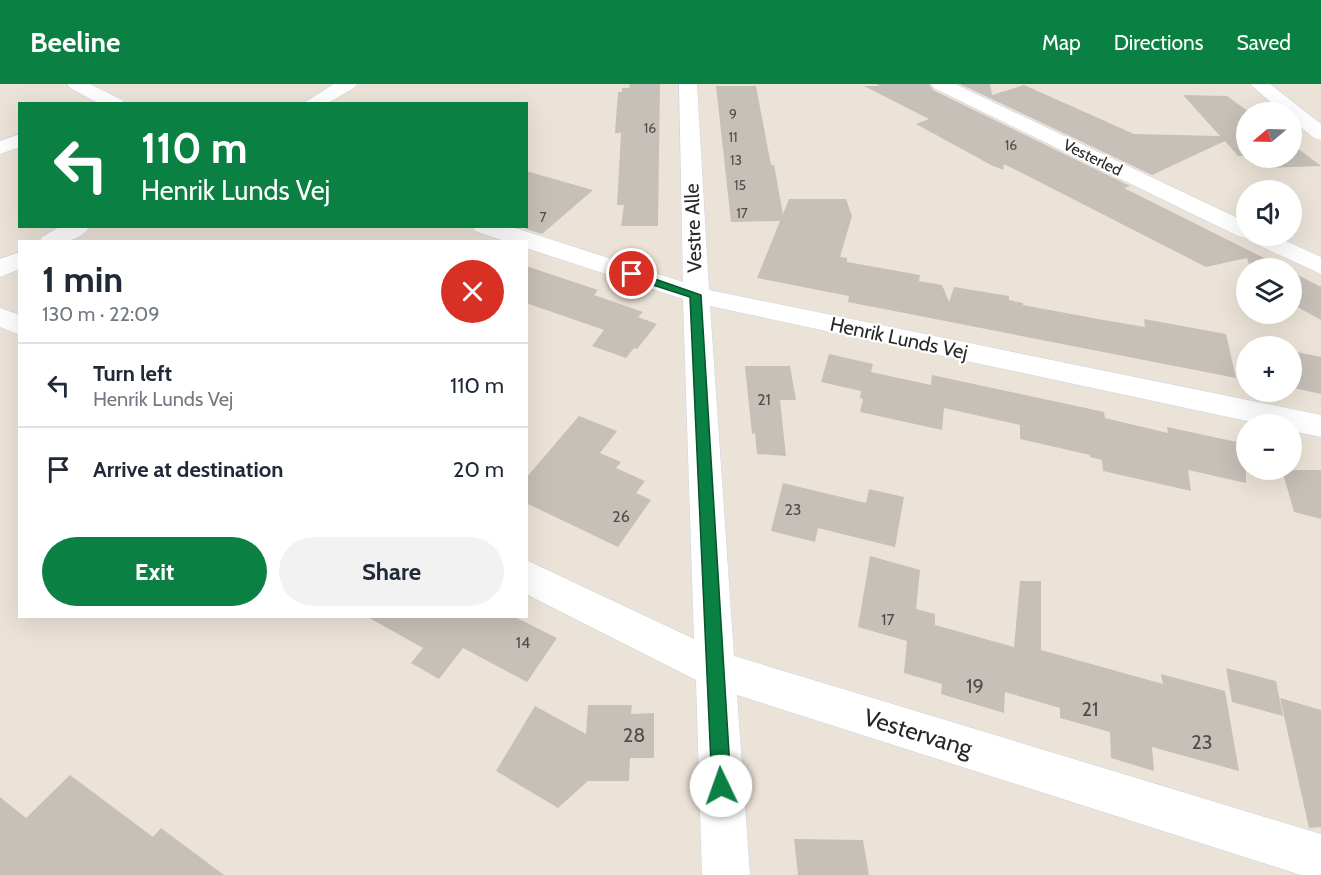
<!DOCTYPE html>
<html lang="en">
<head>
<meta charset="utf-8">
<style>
	:root { --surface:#fff; --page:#f2f2f3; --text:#1f2937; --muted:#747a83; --line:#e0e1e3; --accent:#0b8043 }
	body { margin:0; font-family:Cabin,sans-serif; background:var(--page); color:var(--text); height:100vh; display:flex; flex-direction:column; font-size:22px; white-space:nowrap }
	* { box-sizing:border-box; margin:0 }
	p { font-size:20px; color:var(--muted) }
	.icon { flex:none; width:33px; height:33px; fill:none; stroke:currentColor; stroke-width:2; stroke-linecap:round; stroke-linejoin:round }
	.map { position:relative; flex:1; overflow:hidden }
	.details { position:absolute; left:18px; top:156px; width:510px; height:378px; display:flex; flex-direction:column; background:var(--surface); border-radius:0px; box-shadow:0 6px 24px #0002 }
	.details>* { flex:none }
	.top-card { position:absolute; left:18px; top:18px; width:510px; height:126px; border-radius:0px; box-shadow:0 6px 24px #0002; background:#0b8043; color:#fff; overflow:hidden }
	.needle { width:39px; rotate:251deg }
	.fabs { position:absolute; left:1236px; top:18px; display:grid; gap:12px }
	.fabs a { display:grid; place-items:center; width:66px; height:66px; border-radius:50%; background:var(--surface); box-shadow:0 6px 24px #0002; font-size:30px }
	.pin { position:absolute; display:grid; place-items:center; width:51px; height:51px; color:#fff; margin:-26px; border:3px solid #fff; border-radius:50%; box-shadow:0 2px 6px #0007 }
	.me { position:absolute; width:66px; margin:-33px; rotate:357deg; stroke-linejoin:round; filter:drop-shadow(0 0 4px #0008) }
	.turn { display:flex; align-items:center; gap:21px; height:126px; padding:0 24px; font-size:27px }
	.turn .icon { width:78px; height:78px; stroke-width:2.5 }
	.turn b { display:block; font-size:42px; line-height:51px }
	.round { display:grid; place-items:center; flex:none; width:63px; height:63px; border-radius:32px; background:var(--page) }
	.summary { display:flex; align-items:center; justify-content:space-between; height:102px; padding:0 24px }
	h1 { font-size:36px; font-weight:700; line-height:45px }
	.action { display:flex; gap:12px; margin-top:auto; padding:12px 24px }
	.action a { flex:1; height:69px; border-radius:36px; background:var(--accent); color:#fff; font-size:24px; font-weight:700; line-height:69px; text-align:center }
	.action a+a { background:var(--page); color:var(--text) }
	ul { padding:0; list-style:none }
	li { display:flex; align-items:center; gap:18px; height:84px; padding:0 24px; border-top:2px solid var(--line) }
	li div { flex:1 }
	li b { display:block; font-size:22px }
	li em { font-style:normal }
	header { display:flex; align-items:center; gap:36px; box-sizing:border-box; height:84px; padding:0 30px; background:var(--accent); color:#fff }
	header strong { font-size:28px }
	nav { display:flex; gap:33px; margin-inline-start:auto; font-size:21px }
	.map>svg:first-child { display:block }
	.building { fill:#c7c0b8 }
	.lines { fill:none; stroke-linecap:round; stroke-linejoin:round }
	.street-casing { stroke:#cdd2e2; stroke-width:1 }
	.secondary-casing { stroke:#cdd2e2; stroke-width:1 }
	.street { fill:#fff; fill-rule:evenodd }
	.secondary { fill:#fff; fill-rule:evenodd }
	.route { fill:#0b8043; stroke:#07532c; stroke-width:1.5 }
	.labels { text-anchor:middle; stroke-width:4.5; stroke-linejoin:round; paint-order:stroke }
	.far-number-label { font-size:14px; fill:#504e4c }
	.far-street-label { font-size:16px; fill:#282828; stroke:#fff }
	.number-label { font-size:16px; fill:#504e4c }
	.street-label { font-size:20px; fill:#282828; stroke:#fff }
	.near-number-label { font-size:20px; fill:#504e4c }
	.near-street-label { font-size:24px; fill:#282828; stroke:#fff }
</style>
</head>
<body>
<header>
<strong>Beeline</strong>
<nav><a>Map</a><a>Directions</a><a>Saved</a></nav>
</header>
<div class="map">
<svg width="1321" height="791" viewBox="0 0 1321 791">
	<rect width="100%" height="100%" fill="#ece3d8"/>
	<!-- building -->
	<g class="building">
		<path d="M630 0H660L658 142H621L624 121H617L621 49H615L618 8H622V4H629Z"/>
		<path d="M876 0H929L933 6 1130 102 1124 104 1284 184H1250L1247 174 1206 183 1004 80 1003 86 991 81 916 40 929 35 864 2H880Z"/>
		<path d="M960 0H990L992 11 1024 1 1134 50 1220 52 1183 11 1227 12 1249 28H1246V72H1238L1225 57 1152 91Z"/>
		<path d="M716 2H756L771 81H774L783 130 789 115H846L852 132 840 173 847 174V178L920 191 919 197 942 201 949 218 954 203 1009 212V216L1023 219V221L1098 235 1145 243 1144 235 1226 250 1236 294 848 218 849 212 757 194 780 137 731 138Z"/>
		<path d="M1292 60 1321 82 1265 84 1253 74H1292Z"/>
		<path d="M526 87 593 106 542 150 526 145Z"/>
		<path d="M526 182 598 206 594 211 643 228 638 233 657 240 637 265 634 264 626 274 592 262 604 246 526 219Z"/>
		<path d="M1292 188 1321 203V236L1292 220Z"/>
		<path d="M1292 267 1321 273V310L1294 304Z"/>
		<path d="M829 270 873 280 871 288 931 301 932 291 1104 328 1105 334 1168 349 1167 343 1246 360V399L1188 386 1191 407 1103 387 1102 376 1090 373V371L1020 355V341L944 324 942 346 860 328 863 315 860 314 861 307 821 298Z"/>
		<path d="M745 282H790L796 316H780L786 372 757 370 755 349 752 350Z"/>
		<path d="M579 332 617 347 600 369 621 378 616 384 645 397 636 409 651 416 618 463 526 419V394Z"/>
		<path d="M1282 386H1321V435L1294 428Z"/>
		<path d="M783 399 866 419 869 405 904 413 895 463 818 444 815 458 771 447Z"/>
		<path d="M870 472 920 486 916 525 935 530V541L1014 563 1020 497H1041V566L1163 600 1161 590 1225 607 1239 687 1152 663 1154 687 1111 674 1110 648 1060 634V624L1005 608 1004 629 941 610 942 600 904 589 907 557 858 543Z"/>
		<path d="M366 532H513L557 554 527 598 463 564 439 595 411 579 423 564Z"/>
		<path d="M1226 584 1276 597 1283 632 1232 618Z"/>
		<path d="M1280 614 1321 626V743L1309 744Z"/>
		<path d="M588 621H632L631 630 654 629V674H630L629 697H588L558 724 496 687 535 622 586 650Z"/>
		<path d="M70 691 153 753 161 744 224 791H0V713L26 734Z"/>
		<path d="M794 755 863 756 869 791H798Z"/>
	</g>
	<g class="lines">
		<!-- street casing -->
		<g class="street-casing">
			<g id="street">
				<path d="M67 0H90L122 16 124 20H100L70 4Z"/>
				<path d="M679 0H697L709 206 1321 331V353L1292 347V340H1261L710 222 734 572 1321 750V791H1301L737 611 750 791H702L696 596 526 510V476L694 555 683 215 526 164V158H507L475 147 472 142H509L683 198Z"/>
				<path d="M931 0H955L1246 138V152H1275L1321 173V190L1249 157 1246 154 1238 152 934 4Z"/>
				<path d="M20 50V63L0 70V57Z"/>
				<path d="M0 224 20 231V251L0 243Z"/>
			</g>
		</g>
		<!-- secondary casing -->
		<g class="secondary-casing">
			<g id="secondary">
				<path d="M334 0H357L354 4 326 20H302Z"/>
				<path d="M1250 0H1270L1321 40V56L1314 54 1292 36V28H1282Z"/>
				<path d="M61 142H90C79 160 58 158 39 158L42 153Z"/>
				<path d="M20 168V185L0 193V175Z"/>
			</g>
		</g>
		<!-- street -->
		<use href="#street" class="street"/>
		<!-- secondary -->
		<use href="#secondary" class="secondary"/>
	</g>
	<!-- route -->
	<path class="route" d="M632 187 701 211 731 702 728 709 721 711 715 709 712 702 690 213 628 193 627 190Z"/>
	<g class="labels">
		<!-- far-number labels -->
		<g class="far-number-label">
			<text x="733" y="35">9</text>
			<text x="650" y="49">16</text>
			<text x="733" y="58">11</text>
			<text x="1011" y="66">16</text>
			<text x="736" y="81">13</text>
			<text x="740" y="106">15</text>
			<text x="742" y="134">17</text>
			<text x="543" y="138">7</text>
		</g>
		<!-- far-street labels -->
		<g class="far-street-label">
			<text transform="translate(1093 73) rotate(26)" y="6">Vesterled</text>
		</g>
		<!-- number labels -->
		<g class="number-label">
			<text x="764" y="321">21</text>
			<text x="793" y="431">23</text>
			<text x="621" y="438">26</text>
			<text x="888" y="541">17</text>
			<text x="523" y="564">14</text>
		</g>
		<!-- street labels -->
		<g class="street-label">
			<text transform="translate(693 144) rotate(-92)" y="7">Vestre Alle</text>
			<text transform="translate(899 254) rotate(12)" y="7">Henrik Lunds Vej</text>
		</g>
		<!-- near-number labels -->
		<g class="near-number-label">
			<text x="975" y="609">19</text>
			<text x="1090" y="632">21</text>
			<text x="634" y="658">28</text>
			<text x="1202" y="665">23</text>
		</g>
		<!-- near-street labels -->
		<g class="near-street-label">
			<text transform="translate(918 649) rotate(17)" y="8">Vestervang</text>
		</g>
	</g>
</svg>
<div class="fabs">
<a><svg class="needle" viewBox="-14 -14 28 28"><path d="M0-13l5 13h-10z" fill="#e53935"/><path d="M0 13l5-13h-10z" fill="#747a83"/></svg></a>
<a><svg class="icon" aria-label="sound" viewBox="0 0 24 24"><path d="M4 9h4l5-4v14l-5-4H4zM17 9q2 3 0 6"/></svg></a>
<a><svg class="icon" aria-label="layers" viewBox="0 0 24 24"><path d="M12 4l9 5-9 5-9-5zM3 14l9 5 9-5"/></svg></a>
<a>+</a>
<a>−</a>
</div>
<div class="pin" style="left:632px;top:190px;background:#d93025"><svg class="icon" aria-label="arrive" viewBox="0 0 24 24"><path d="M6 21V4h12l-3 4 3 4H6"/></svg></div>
<svg class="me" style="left:721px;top:702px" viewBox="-20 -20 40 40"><circle r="19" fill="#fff"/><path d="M0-13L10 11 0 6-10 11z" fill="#0b8043"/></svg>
<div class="top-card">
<div class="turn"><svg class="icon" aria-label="left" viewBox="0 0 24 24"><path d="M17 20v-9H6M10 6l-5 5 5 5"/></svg><div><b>110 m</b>Henrik Lunds Vej</div></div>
</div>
<section class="details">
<div class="summary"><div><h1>1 min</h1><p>130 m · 22:09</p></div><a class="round" style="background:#d93025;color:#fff"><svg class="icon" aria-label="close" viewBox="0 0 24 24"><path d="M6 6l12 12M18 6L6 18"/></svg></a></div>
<ul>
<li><svg class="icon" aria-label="left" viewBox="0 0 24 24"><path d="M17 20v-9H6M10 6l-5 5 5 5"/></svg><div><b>Turn left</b><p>Henrik Lunds Vej</p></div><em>110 m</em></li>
<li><svg class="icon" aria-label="arrive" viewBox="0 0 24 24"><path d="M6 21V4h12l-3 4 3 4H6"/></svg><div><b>Arrive at destination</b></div><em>20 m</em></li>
</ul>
<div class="action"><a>Exit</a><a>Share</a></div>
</section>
</div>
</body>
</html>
